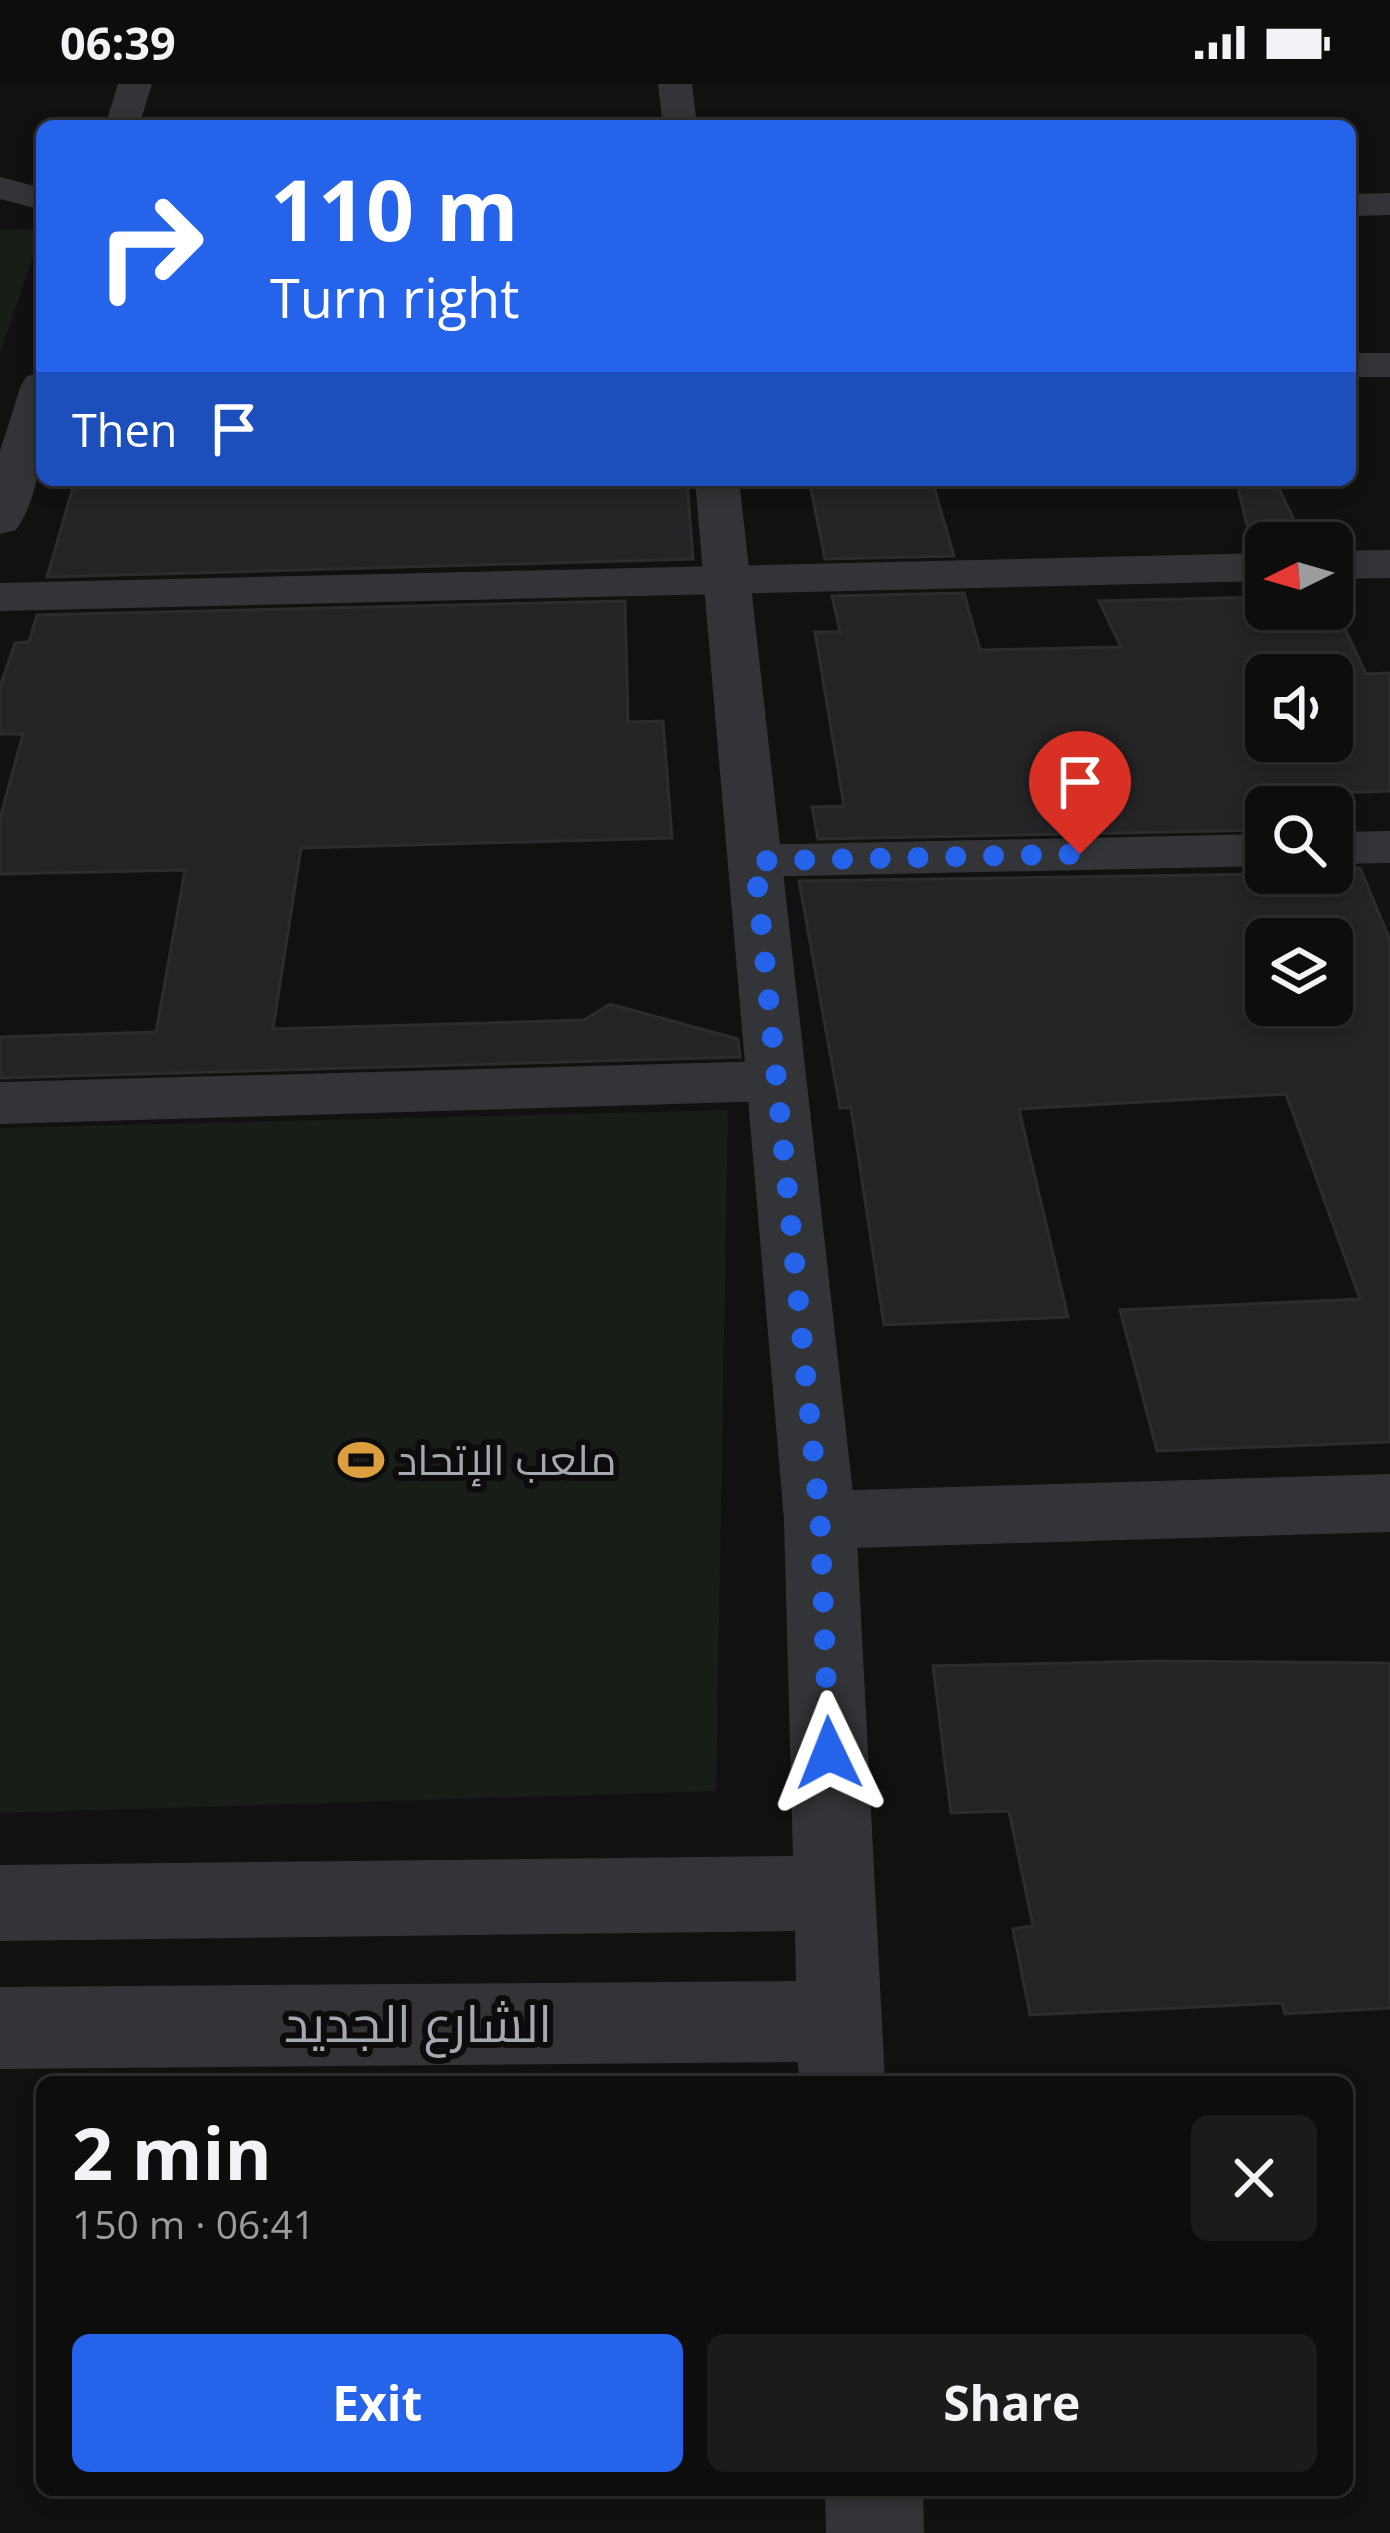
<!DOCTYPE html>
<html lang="en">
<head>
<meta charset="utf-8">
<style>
	:root { --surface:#0d0d0e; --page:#1b1b1c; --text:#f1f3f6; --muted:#9a9c9e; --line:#2d2d2e; --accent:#2563eb }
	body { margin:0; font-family:"Open Sans",Cairo,sans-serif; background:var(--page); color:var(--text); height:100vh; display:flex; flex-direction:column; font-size:45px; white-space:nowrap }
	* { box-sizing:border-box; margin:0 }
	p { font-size:39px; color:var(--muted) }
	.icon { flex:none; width:66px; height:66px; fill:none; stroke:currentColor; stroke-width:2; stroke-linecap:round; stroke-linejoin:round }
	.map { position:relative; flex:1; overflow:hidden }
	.drawer { position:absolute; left:36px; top:1992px; width:1317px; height:420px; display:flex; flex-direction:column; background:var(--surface); border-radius:18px; box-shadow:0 6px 18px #0003,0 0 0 3px var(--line) }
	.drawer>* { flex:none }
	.banner { position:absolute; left:36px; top:36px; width:1320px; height:366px; border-radius:18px; box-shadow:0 6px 18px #0003,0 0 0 3px var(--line); background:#2563eb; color:#fff; overflow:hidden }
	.needle { width:78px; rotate:265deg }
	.tools { position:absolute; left:1245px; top:438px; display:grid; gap:24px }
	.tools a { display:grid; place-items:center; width:108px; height:108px; border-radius:18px; background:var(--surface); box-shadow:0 6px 18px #0003,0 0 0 3px var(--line); font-size:60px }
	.pin { position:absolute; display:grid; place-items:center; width:102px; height:102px; color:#fff; margin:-123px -51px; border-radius:50% 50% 50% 0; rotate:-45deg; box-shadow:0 0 12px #0007 }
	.pin .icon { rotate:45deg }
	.me { position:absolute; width:132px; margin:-66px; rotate:358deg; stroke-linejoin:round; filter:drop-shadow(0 0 9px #0008) }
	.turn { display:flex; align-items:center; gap:42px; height:252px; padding:0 36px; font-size:54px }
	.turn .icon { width:156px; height:156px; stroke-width:2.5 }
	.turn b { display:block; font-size:84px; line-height:102px }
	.then { display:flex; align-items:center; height:114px; padding:0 36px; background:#0003; gap:24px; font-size:45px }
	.round { display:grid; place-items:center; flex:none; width:126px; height:126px; border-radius:18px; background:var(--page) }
	.overview { display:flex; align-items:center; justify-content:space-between; height:204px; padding:0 36px }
	h1 { font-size:72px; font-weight:700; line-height:90px }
	.primary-button { display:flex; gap:24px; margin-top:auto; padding:24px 36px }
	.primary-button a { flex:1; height:138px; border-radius:18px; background:var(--accent); color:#fff; font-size:48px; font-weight:700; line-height:138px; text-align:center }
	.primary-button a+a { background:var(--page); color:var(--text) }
	.status { display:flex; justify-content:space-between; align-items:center; height:84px; padding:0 60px; background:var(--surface); direction:ltr }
	.status svg { height:33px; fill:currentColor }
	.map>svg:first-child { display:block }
	.green { fill:#181d18 }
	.building { fill:#242426; stroke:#2b2c2e; stroke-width:3; fill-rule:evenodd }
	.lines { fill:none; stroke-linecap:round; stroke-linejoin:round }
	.minor { fill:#333437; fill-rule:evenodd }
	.tertiary { fill:#333437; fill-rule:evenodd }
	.route { stroke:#2563eb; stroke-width:21; stroke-dasharray:0 37.8 }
	.labels { text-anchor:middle; stroke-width:12; stroke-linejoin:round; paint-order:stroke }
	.poi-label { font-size:42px; fill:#a4a9b2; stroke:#0c0c0d; text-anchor:start }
	.near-street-label { font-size:51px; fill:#a4a9b2; stroke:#0c0c0d }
</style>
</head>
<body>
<div class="status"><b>06:39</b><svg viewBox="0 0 49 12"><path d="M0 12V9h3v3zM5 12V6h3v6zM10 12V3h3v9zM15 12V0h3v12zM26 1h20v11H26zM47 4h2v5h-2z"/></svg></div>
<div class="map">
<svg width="1390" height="2449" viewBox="0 0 1390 2449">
	<rect width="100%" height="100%" fill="#111112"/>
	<!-- green -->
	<g class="green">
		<path d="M0 145 42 146 0 269Z"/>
		<path d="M728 1026 716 1707 0 1729V1044Z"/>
	</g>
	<!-- building -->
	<g class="building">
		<path d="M687 396 693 475 47 493 74 400Z"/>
		<path d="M809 396H932L954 472 825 475Z"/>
		<path d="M1236 396H1275L1305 459H1266V465H1253Z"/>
		<path d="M1263 502H1266V525H1332V517L1366 590 1390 589V707L1330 709 1344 743H1332V723H1266V746L818 755 812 723 844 722 815 548H840L832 512 964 509 980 566 1121 563 1099 517 1265 513ZM1266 591H1332V657H1266Z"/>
		<path d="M625 517 628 638 663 637 672 754 301 764 273 945 584 936 610 920 738 955 740 973 0 994V953L156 948 185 786 0 790V734L23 650H0V603L15 559 29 558 37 531Z"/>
		<path d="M1332 784H1360L1390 856V1358L1157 1367 1120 1226 1360 1215 1286 1010 1019 1025 1068 1233 884 1241 851 1024H840L799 797 1332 789ZM1266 855H1332V921H1266Z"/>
		<path d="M1156 1577 1390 1579V1924L1285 1930 1282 1919 1030 1931 1013 1845 1033 1842 1009 1727 951 1729 933 1582Z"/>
	</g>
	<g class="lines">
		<!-- minor -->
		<g class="minor">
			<path d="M118 0H152L139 42H105Z"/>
			<path d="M658 0H692L697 42H663Z"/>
			<path d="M1390 109V131L1350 132V110Z"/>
			<rect x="1350" y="269" width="40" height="24"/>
			<path d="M42 289C42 340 47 401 16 446L0 450V367L21 301 27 292Z"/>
			<path d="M1390 466V494L1332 495V467Z"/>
			<path d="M1266 469V497L0 527V499Z"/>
			<path d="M1390 747V779L1332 780V748Z"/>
			<path d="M1266 750V782L755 793 736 789 728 777 736 765 755 761Z"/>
			<path d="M776 977 797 983 806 997 797 1011 776 1017 0 1040V998Z"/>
			<path d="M1390 1390V1448L820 1465 795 1456 784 1436 795 1416 820 1407Z"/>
		</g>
		<!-- tertiary -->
		<g class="tertiary">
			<path d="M0 93 42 104V126L0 115Z"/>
			<path d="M695 396H739L856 1436 885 1998H799L798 1978 0 1985V1903L796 1897 795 1847 0 1857V1781L793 1772 784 1436Z"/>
			<path d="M825 2406H923L924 2449H826Z"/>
		</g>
	</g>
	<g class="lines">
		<!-- route -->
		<path class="route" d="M829 1669 820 1436 755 777 1080 770"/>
	</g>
	<!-- icons -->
	<defs>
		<g id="stadium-bare" transform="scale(3.6)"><path d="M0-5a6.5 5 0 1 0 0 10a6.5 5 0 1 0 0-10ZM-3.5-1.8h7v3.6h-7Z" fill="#dc9e3f" stroke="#0c0c0d" stroke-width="2.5" paint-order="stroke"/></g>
	</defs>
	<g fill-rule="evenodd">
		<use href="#stadium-bare" x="361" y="1376"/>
	</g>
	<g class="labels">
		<!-- poi labels -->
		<g class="poi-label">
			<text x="397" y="1391">ملعب الإتحاد</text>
		</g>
		<!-- near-street labels -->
		<g class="near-street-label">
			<text x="418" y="1958">الشارع الجديد</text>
		</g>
	</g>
</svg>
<div class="tools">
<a><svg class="needle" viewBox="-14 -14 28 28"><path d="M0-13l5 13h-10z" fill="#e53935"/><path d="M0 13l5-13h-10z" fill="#9a9c9e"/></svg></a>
<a><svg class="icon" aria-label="sound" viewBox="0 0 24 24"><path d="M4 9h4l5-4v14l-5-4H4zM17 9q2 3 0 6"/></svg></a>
<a><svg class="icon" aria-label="search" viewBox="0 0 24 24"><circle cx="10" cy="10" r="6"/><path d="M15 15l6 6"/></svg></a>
<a><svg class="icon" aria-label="layers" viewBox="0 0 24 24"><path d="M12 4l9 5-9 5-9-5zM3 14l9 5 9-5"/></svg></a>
</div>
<div class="pin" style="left:1080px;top:770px;background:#d93025"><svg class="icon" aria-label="arrive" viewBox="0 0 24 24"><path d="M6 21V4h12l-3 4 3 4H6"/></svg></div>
<svg class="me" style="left:829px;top:1669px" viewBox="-20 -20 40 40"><path d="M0-17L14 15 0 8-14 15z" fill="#2563eb" stroke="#fff" stroke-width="4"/></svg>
<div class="banner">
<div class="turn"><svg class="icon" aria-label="right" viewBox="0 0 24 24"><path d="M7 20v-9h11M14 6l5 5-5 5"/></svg><div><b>110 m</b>Turn right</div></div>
<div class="then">Then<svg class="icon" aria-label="arrive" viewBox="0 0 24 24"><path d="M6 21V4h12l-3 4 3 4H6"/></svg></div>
</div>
<section class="drawer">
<div class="overview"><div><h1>2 min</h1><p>150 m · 06:41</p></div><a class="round"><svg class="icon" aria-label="close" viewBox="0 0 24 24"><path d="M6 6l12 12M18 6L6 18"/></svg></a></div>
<div class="primary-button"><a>Exit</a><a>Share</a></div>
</section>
</div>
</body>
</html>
